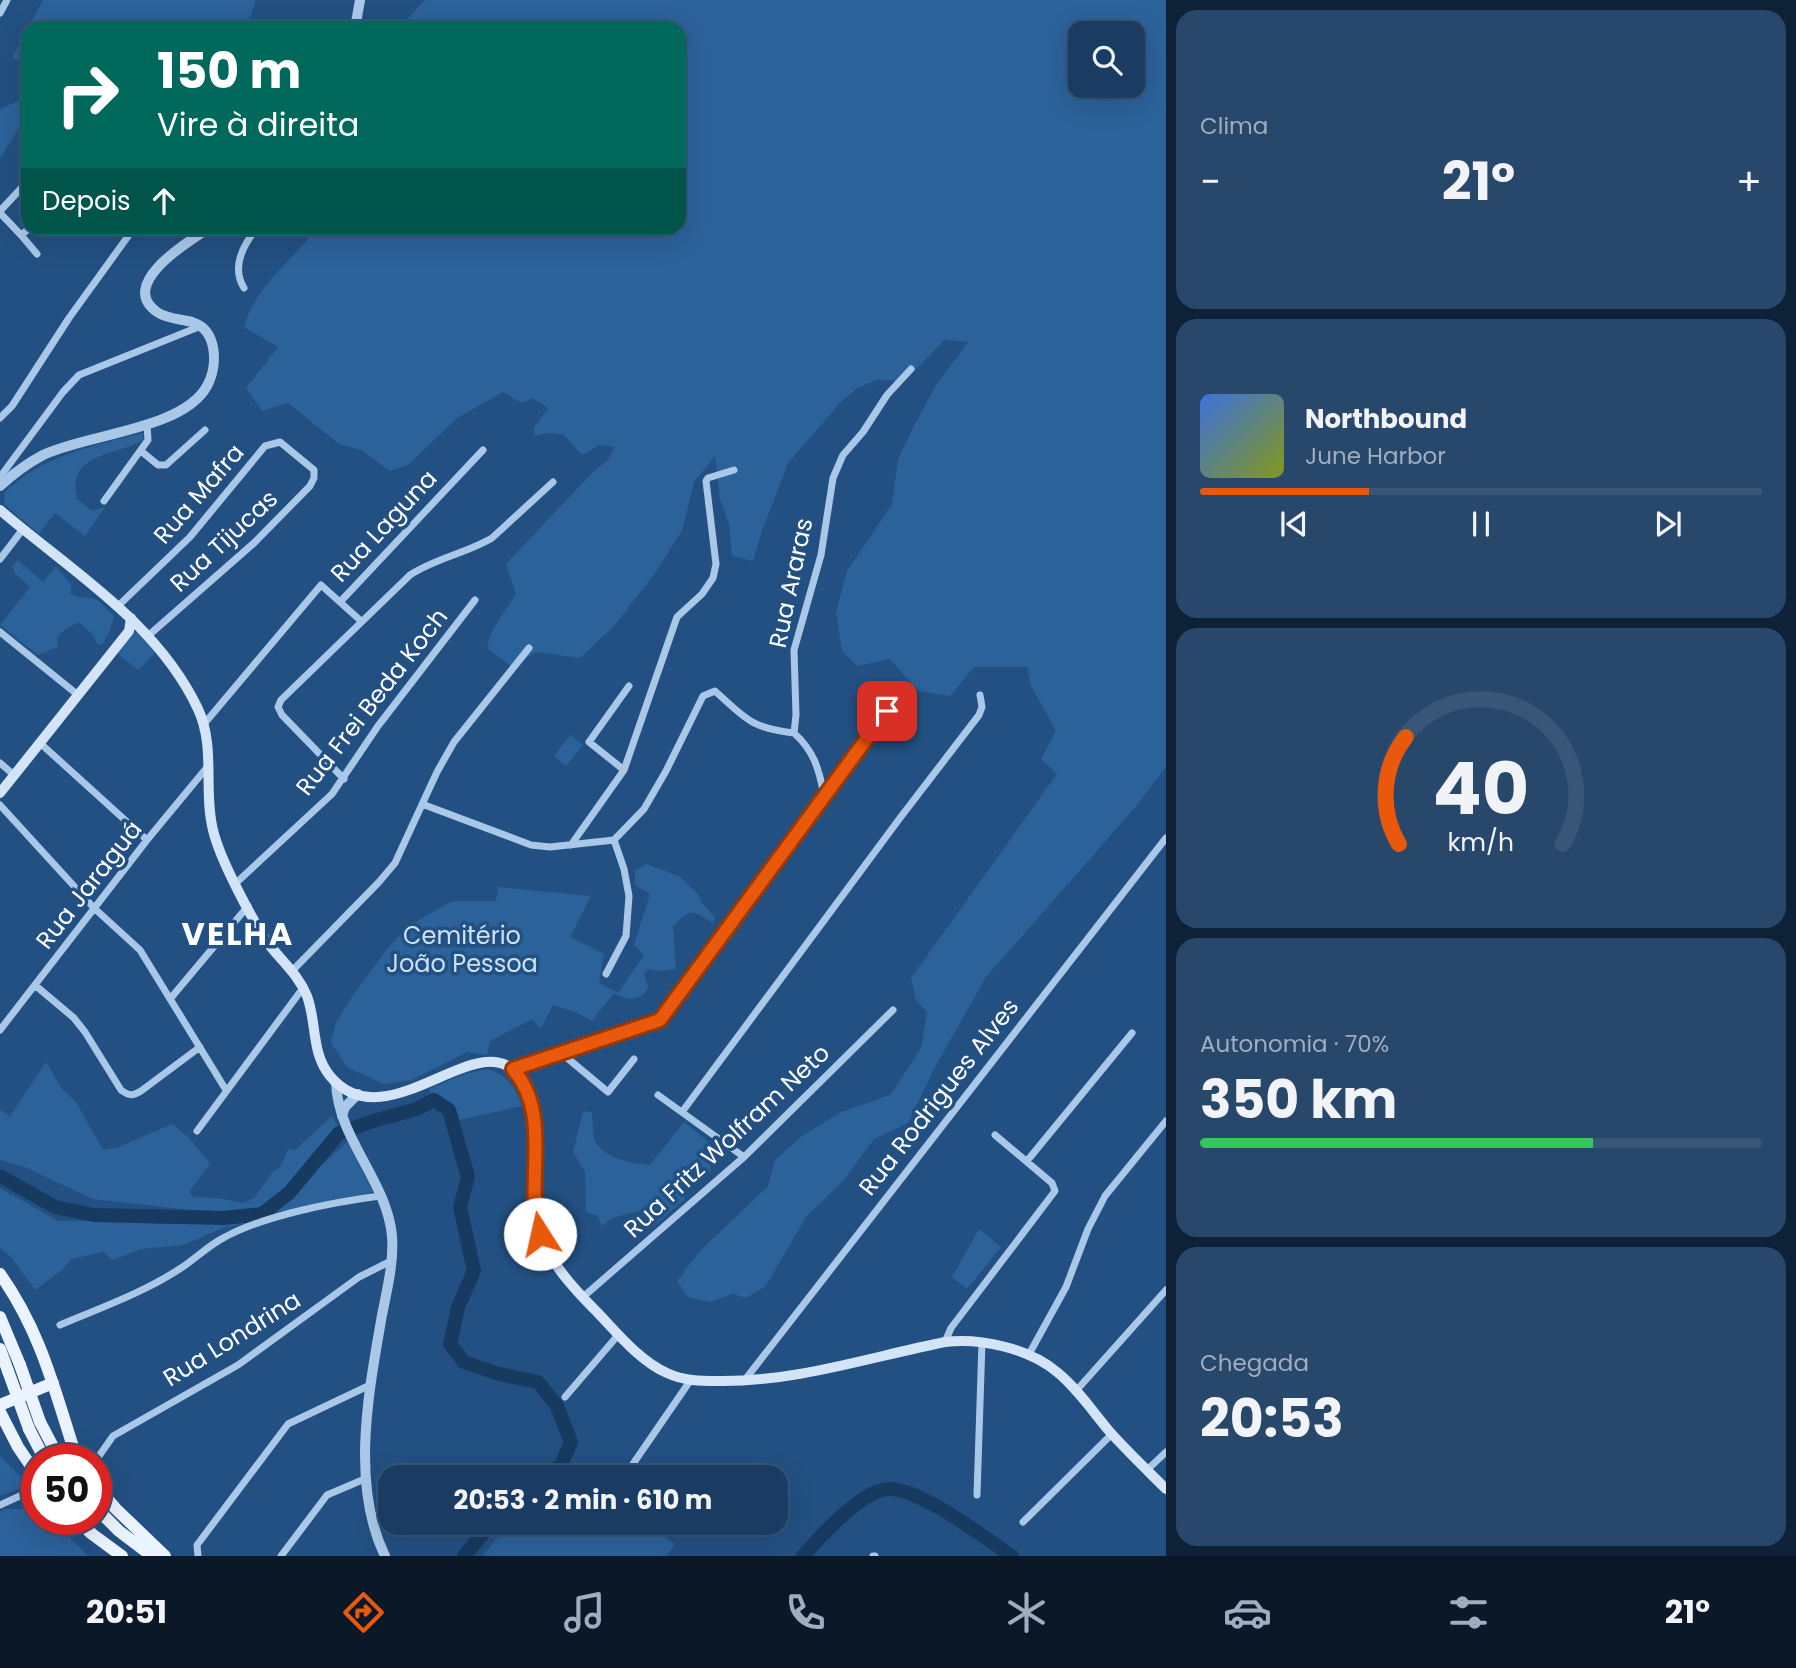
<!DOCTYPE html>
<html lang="pt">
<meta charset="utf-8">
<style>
:root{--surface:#1a3c62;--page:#27476b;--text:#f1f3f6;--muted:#9fadbe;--line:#385677;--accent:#ea580c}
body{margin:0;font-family:Poppins,sans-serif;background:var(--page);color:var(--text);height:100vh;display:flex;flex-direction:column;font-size:26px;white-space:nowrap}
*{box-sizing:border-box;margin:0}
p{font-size:23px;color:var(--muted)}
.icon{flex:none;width:38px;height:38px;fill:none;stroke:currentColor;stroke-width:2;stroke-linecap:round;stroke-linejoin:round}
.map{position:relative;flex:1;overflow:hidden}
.side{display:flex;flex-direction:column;gap:10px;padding:10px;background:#0e2136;width:630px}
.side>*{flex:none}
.banner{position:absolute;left:21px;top:21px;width:665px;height:214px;border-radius:21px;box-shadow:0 7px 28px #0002,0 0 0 2px var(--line);background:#00695c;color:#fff;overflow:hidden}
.fabs{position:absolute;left:1068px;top:21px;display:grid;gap:14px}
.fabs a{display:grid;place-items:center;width:77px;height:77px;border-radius:14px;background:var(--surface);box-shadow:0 7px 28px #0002,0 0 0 2px var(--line);font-size:35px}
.speed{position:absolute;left:21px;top:1444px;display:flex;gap:14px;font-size:35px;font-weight:700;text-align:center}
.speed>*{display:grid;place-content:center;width:91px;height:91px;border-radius:50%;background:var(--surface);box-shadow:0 7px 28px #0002,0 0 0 2px var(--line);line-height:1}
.speed .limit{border:10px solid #d22;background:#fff;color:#111}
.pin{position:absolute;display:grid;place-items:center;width:60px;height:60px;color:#fff;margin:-30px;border-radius:14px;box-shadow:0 4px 10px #0006}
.me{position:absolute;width:77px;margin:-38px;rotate:350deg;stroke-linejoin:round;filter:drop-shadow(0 0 5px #0008)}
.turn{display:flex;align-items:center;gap:24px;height:147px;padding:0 21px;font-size:32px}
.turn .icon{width:91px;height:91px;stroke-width:2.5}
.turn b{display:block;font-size:49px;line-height:60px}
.then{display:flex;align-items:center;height:66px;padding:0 21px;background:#0003;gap:14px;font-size:26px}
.big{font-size:52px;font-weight:700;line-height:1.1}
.side .card{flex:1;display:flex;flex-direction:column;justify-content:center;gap:10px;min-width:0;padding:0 24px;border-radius:21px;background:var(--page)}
.side .dial{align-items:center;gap:0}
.dial svg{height:182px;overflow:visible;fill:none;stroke:var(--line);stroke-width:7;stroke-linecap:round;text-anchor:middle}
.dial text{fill:var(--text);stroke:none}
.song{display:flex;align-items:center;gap:21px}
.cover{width:84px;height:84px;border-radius:10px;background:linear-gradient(135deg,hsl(220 70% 55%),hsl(70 70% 35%))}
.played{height:7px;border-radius:4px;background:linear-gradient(90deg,var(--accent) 30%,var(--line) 30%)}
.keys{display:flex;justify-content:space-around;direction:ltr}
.heat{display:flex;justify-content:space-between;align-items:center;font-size:38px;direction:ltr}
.charge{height:10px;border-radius:5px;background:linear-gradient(90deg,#34c759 70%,var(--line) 0)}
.trip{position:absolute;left:378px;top:1465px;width:410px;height:70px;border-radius:21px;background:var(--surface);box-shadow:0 7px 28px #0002,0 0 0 2px var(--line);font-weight:700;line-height:70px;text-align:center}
.tab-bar{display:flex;height:112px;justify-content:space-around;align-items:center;background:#0a1827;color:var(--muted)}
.tab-bar .icon{width:49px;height:49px}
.tab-bar .selected{color:var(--accent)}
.tab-bar b{font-size:32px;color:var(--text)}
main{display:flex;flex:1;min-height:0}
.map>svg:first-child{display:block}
.green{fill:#2c629a;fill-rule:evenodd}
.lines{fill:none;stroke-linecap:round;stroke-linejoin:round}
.river{stroke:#173a61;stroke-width:14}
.minor{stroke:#a9c8e8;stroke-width:7}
.tertiary{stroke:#a9c8e8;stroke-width:10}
.secondary{stroke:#d3e4f6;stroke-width:10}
.primary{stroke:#ebf3fe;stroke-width:12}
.primary-bridge{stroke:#ebf3fe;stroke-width:12}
.route-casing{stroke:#983908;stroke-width:18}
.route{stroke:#ea580c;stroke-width:12}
.labels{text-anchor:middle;stroke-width:7;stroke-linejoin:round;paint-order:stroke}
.street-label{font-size:24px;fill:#fff;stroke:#225082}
.park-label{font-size:24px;fill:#cce1f6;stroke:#225082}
.district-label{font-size:32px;font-weight:bold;letter-spacing:2px;fill:#fff;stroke:#225082}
</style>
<main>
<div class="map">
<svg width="1166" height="1556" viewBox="0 0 1166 1556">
<rect width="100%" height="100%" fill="#225082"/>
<path class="green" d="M43,0H256L251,15L241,28H114L104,20L93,28H28V64L12,58Z
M425,0H1166V767L1132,811L986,977L934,1069L908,1123L874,1139L842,1182L806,1217L766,1286L746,1298L733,1294L710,1302L688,1297L677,1281L699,1252L768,1186L775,1160L802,1136L841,1112L890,1095L921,1049L927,1012L916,1000L911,978L1057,774L1041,759L1056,731L1030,684L1028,667H974L950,696L918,691L890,659L857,666L842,651L836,612L847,571L892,504L898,459L916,422L936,385L968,342L944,340L905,381L876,380L856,389L841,402L788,463L762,531L753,561L732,556L729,524L720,499L715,456L694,482L682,531L653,576L614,626L580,658L536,652L512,667L487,648C490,628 505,612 516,594L506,564L594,471L607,461L615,447L599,445L582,455L563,434L547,433L535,436L533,429L548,408L533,398L522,403L503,392L457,418L408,465L390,471L361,450L339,444L288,403L262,411L246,388L278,347L244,327C254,290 285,266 309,238L300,228H679V28H399ZM1080,33H1132V86H1080Z
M28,95V114L0,158V109L25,98Z
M143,433V440C117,456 66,452 77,499L92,511L105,507L85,536L55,513L39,534L5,505L4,493C43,455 93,446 143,433Z
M18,560L43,582L56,566L72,586L70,593C78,599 82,597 91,598C100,599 108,610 114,617L109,632L102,645L97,644L92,634L79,622L65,629L57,638L58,647L38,655L0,625L30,587L16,574L12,566Z
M138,632L156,652L138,670L117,653L133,633Z
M570,735L583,745L566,766L554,756Z
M646,864L679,876L699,895L702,903L715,917L713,923C692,911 693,907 673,926L676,969L660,971L648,969L644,974L648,987C640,1003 627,1000 614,993L592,1021L575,1012L553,1005L541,1028L532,1019L490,1041L487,1055L467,1052L411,1080L384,1084L347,1067L331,1043L336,1022L352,997L387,949L407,927L448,903L456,901H496L498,887L591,896L570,937L604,954L599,983L618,993L644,955L634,945L650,894L635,885V871Z
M46,1062L61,1088L76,1102L103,1150L119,1147L172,1124L188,1137L210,1163L189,1192L194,1197L218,1198L243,1203L254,1198L272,1173L281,1166L288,1149L295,1150L332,1116L339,1129L290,1184L263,1210L242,1212L191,1210L93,1199L27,1168L0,1160V1110L10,1116Z
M487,1069C506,1074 516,1087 522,1106L459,1120L449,1104L434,1098L429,1089L465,1074Z
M583,1111L592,1113C593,1121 592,1134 595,1141C604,1159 632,1163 650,1165L684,1122L710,1143L711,1171L700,1179L685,1166L673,1178L682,1187L685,1199L654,1226L642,1210L612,1218L602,1226L597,1215L586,1212L585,1172L573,1152Z
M347,1142L373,1192C356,1197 339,1198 322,1202C305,1205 290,1213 272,1211L301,1189L313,1173Z
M0,1188L58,1221H126L161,1224L249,1223L225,1227L183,1245L141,1249L112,1260L104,1252L71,1259L62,1270L35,1290L11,1257L0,1248Z
M979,1229L1001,1247L967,1289L952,1277Z
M0,1456L29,1485L0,1496Z
M5,1509H37V1519H51L88,1556H0V1512Z
M508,1523H645L675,1544L666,1556H483Z"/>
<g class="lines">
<path class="river" d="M0,1176L55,1207L94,1215L224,1218L262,1214L289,1193L339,1133L373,1121L417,1109L434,1100L449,1110L468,1177L460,1207L474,1271L458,1307L450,1344L464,1362L499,1374L538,1382L557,1406L571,1442L561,1465L545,1477
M464,1556L493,1522
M803,1556C820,1537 864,1487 891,1489C924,1491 983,1537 1012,1556"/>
<path class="minor" d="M0,13L7,0
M0,211L28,181
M0,213L21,235L30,228
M21,235L37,254
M244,288C231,267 243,245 257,228
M0,418L12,406L69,318L134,228
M141,451L158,465H166L205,430
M1,485L3,473L63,392L79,375L201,326
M104,501L148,440L147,425
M0,559L23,529
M341,601L483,450
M118,606L190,537L265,446L280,442L314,470V478L310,486L254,543L149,635
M0,632L78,695
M204,724L321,585L361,621
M794,733L796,715L794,650L821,555L833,478L843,455L863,432L887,395L911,369
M794,733C814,751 819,769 824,795
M40,743L147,840
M0,763L14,775
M624,770L589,742L629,686
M344,779L282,715L278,707L281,700L410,575C436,558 467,553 492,538L553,482
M422,804L531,845L550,847L614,840L644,809L666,771L703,696L715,691C746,719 751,728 794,733
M0,805L94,908L140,950L226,1090
M571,845L624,770L677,617L702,594L713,578L716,564L706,481L708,478L734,470
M236,883L332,794L378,726L475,600
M292,971L379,882L395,863L437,772L454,742L529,648
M606,974L626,936L629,896L624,869L614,840
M36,986L74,1018L85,1032L121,1090C129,1096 133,1096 141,1091L200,1047
M170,999L248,906
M0,1030L147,840L209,765
M560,1052L608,1092L634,1059
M513,1069L660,1020L903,690
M658,1095L744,1157
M682,1112L900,818L979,715L982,707L980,695
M197,1131L303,988
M1027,1161L1132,1033
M583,1297L744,1157L893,1010
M60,1325C100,1308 145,1292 181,1268C196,1258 209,1245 225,1237C266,1215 334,1202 380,1196
M945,1342L951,1328L1055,1191L1052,1183L995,1135
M1028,1356L1066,1287L1088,1229L1105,1196L1166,1121
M744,1381L1166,838
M1075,1392L1166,1290
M565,1397L619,1334
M99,1456L113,1436L238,1365L359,1277L391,1261
M1147,1470L1166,1452
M624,1477L690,1381
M977,1495L982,1342
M0,1505L37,1488
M1023,1522L1112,1434
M198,1556L197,1545L288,1424L368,1386
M281,1556L327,1495L367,1478
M873,1556H875"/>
<path class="tertiary" d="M355,28L360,0
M0,486C13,474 28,463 43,455C86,434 183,430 207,386C218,366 218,330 192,322C181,319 167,319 157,312C117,284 189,241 209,228
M336,1083C338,1139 387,1181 392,1236C394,1262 387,1290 382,1315C369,1390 350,1484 385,1556
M342,1116L345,1107L358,1094"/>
<path class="secondary" d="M0,510C71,571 157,622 198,709C216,748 203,790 213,830C220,860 253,922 271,947C284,963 299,976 307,996C317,1023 311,1053 330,1076C386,1144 479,1022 519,1076C550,1117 525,1172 535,1218C543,1256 572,1287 598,1313C618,1334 640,1361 667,1373C684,1381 700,1381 719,1381C796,1382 870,1357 945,1342C981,1338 1028,1348 1057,1372C1077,1388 1093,1412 1110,1432C1128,1452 1147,1470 1166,1489
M0,793L129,631L131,618"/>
<path class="primary" d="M0,1274C39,1329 53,1384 73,1447L80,1460
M0,1317L20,1365
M0,1349L8,1371
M0,1405L53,1383
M0,1412L18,1447L37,1475
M40,1422L60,1460
M29,1429L45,1460
M96,1486L116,1509L165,1556
M96,1508L119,1531L152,1556
M76,1519L92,1534L122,1556"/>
<path class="primary-bridge" d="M20,1365L40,1422
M8,1371L29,1429"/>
</g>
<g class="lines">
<g class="route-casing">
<path id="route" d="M540,1234C524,1181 553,1115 513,1069L660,1020L887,711"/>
</g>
<use href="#route" class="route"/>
</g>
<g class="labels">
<g class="street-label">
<text transform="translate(199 494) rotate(-49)" y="8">Rua Mafra</text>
<text transform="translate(384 526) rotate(-47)" y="8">Rua Laguna</text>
<text transform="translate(224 541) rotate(-43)" y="8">Rua Tijucas</text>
<text transform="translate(791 583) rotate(-78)" y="8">Rua Araras</text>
<text transform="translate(372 702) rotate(-52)" y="8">Rua Frei Beda Koch</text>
<text transform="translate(89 885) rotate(-52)" y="8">Rua Jaraguá</text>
<text transform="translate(939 1097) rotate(-52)" y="8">Rua Rodrigues Alves</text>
<text transform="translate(727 1141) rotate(-43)" y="8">Rua Fritz Wolfram Neto</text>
<text transform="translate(232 1339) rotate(-32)" y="8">Rua Londrina</text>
</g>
<g class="park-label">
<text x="462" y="944">Cemitério<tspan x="462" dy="28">João Pessoa</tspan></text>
</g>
<g class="district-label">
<text x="238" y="945">VELHA</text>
</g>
</g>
</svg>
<div class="fabs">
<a><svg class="icon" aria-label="search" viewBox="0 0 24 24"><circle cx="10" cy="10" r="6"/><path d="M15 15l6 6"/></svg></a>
</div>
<div class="speed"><div class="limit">50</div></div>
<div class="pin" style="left:887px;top:711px;background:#d93025"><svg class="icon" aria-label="arrive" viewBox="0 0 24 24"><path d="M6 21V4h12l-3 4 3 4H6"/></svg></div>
<svg class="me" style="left:540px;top:1234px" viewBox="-20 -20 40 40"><circle r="19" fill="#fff"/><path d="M0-13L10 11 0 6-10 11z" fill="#ea580c"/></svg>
<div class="trip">20:53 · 2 min · 610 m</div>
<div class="banner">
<div class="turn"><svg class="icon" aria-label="right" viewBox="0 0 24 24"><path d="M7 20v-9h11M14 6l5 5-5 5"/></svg><div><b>150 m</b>Vire à direita</div></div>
<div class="then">Depois<svg class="icon" aria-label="ahead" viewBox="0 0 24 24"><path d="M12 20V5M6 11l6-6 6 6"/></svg></div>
</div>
</div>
<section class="side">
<div class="card"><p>Clima</p>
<div class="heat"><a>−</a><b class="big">21°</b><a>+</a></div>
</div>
<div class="card">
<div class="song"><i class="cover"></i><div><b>Northbound</b><p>June Harbor</p></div></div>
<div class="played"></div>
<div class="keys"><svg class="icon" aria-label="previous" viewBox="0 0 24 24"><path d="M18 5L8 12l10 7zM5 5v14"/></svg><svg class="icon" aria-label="pause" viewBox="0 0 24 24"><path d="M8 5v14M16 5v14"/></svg><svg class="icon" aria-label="next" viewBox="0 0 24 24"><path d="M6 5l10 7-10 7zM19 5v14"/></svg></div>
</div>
<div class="card dial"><svg viewBox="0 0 100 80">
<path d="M14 69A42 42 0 1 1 86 69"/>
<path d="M14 69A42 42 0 0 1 17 22" stroke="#ea580c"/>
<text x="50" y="56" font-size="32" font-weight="700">40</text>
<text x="50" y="72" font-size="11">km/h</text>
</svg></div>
<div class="card"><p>Autonomia · 70%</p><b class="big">350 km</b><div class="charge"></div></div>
<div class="card"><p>Chegada</p><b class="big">20:53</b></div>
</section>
</main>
<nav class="tab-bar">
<b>20:51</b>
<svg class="icon selected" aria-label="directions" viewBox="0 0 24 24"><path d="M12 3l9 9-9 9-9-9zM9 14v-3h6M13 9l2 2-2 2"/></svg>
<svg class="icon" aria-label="music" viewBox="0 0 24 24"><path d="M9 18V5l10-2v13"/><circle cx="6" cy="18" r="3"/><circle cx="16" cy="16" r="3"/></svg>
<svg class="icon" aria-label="phone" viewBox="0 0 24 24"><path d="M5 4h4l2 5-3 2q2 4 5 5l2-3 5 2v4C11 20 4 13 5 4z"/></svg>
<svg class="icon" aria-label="climate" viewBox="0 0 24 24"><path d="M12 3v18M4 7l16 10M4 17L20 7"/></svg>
<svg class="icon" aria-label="car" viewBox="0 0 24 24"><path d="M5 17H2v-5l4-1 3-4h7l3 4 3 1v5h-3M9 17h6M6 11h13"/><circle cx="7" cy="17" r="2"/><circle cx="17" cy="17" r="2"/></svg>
<svg class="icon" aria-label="filters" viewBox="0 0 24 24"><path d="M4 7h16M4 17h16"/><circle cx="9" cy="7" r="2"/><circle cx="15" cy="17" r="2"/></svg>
<b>21°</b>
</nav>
